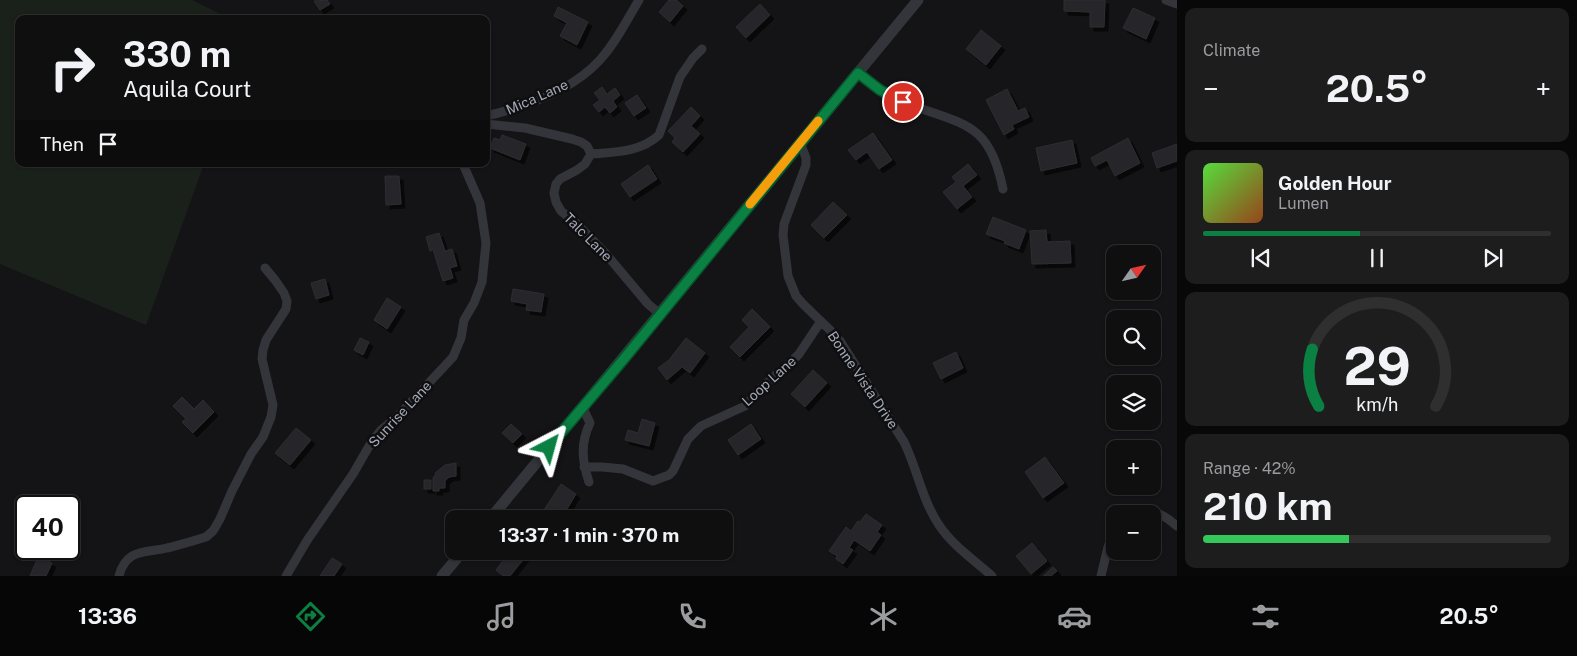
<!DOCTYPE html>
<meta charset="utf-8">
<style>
:root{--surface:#0f0f10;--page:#1d1d1e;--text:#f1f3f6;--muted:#9b9c9f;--line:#2f2f30;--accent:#0b8043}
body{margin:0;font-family:"Public Sans",sans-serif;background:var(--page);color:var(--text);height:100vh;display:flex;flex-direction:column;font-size:19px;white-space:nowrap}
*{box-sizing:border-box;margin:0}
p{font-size:16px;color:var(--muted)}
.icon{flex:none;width:28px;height:28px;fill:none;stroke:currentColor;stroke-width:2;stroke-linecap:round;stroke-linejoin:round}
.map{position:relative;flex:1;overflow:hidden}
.details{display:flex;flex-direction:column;gap:8px;padding:8px;background:#080809;width:400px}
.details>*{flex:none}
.guide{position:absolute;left:15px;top:15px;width:475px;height:152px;border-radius:10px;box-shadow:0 1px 4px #0004,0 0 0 1px var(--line);background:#0f0f10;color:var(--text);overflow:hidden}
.needle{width:32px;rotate:56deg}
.buttons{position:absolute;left:1106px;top:245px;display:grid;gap:10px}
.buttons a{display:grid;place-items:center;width:55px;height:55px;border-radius:10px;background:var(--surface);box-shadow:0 1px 4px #0004,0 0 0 1px var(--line);font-size:25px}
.speed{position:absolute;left:15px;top:495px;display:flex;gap:10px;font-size:25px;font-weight:700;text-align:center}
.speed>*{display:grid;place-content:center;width:65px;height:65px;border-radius:50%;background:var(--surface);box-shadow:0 1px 4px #0004,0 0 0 1px var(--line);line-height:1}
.speed .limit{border:2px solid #111;border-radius:8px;background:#fff;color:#111}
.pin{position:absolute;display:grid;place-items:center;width:42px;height:42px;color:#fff;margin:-21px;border:2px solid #fff;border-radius:50%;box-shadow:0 1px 5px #0007}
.me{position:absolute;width:55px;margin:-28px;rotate:39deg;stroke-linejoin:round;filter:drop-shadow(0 0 4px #0008)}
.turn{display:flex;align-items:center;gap:18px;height:105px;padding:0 25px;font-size:22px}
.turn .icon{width:65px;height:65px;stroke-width:2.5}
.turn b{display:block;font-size:35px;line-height:42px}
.then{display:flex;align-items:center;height:48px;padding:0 25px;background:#0003;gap:10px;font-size:19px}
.big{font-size:38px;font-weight:700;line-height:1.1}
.details .card{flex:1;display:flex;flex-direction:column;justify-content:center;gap:8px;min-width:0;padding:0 18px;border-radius:10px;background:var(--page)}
.details .dial{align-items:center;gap:0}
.dial svg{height:130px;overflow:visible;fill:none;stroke:var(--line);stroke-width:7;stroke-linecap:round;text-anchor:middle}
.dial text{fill:var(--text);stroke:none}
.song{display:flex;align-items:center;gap:15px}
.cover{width:60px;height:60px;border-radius:8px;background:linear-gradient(135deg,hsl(110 70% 55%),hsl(20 70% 35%))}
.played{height:5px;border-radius:2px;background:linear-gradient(90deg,var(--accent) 45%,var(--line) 45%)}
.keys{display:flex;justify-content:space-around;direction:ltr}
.heat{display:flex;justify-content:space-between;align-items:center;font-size:28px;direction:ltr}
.charge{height:8px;border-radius:4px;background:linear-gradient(90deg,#34c759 42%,var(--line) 0)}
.trip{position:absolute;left:445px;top:510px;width:288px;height:50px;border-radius:10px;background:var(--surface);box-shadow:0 1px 4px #0004,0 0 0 1px var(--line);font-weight:700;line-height:50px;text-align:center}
.dock{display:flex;height:80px;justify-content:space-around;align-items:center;background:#060606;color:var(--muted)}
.dock .icon{width:35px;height:35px}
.dock .active{color:var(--accent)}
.dock b{font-size:22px;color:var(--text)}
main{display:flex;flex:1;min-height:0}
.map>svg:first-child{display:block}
.green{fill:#1a211b}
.building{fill:#27272a;stroke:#2e2d32;filter:url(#shadow)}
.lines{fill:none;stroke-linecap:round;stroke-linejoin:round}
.minor{stroke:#34353b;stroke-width:9}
.tertiary{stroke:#34353b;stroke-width:11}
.route-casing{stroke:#07532c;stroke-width:12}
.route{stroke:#0b8043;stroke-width:9}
.slow{stroke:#f59e0b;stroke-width:9}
.labels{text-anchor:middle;stroke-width:5;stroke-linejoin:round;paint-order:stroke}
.street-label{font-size:14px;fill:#a4a9b7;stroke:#0f0f11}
</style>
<main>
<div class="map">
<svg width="1177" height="576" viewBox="0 0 1177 576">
<defs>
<filter id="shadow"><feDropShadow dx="4" dy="4" stdDeviation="0" flood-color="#0009"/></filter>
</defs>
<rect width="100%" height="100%" fill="#141416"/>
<path class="green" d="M0,0H192L230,19H19V164H204L146,325L0,264Z"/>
<path class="building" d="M327,0L330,4L320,10L314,1Z
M669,0H676L683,6L670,22L659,12Z
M1064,0H1105L1104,27H1090V12L1064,11Z
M760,4L770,15L746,38L736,27Z
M558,7L588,22L577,45L560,36L567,23L554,16Z
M1133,8L1155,18L1146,39L1123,28Z
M981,30L1001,46L986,65L966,49Z
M602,87L607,94L615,88L620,95L613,101L617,107L610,113L605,107L599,112L593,105L600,100L594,93Z
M1007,89L1018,111L1025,108L1029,117L1012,125L1014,129L1004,135L986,100Z
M637,95L646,108L634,116L625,103Z
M691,107L700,116L691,126L700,134L683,152L672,142L675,138L668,131Z
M873,133L892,160L879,169L867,152L856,160L848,150Z
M502,135L526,144L520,160L490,148L494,138L500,140Z
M1128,138L1140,163L1115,176L1107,160L1095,166L1091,158Z
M1072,140L1077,163L1041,171L1036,148Z
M1177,144V161L1157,168L1152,153Z
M968,164L977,175L963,186L972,197L957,209L943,192L956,182L952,177Z
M648,165L657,179L630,197L621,184Z
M385,176H399L401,204L386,205Z
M833,202L847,215L824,238L811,225Z
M993,217L1026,230L1019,249L1004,243L1005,241L986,234Z
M1046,230L1047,242L1070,241L1071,263L1032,264L1030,231Z
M439,233L445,251L452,249L457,266L450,268L453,278L443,281L433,250L430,251L426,237Z
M325,279L329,295L316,299L311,283Z
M513,289L544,294L541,312L526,310L527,304L511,301Z
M387,298L401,307L387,329L374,320Z
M752,309L770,327L740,357L730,347L749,327L742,320Z
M360,338L369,342L363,355L354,350Z
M686,338L705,353L690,373L682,367L667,380L658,368L669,360Z
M956,352L963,368L941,379L933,363Z
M813,370L827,383L805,407L791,394Z
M182,397L194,409L203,400L214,412L193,433L182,422L186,419L173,406Z
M642,419L655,423L649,446L625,440L628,430L638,433Z
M511,424L522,434L513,443L502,433Z
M751,424L761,439L738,455L728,440Z
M296,428L311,440L290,465L275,453Z
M1045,457L1064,483L1043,498L1025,472Z
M456,463V476L449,477L445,481V488H439V491H433V478L436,474L435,473L445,465Z
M424,480H431V489H424Z
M561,484L576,494L561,519H558L544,510Z
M694,509L702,519H682Z
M866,514L882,525L877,532L881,535L870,551L854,540L849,548L853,550L843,564L836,559L837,556L829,551L846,527L851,531L858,521L860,522Z
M1032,543L1047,561L1031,574L1016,556Z
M510,551H530L510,576H503L496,570Z
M38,557L52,563L46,576H30Z
M332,558L342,564L334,576H320Z
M1053,567L1057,571L1051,576H1043Z"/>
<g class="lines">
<path class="minor" d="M1166,0L1177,4
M858,73C875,86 891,97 911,105C966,125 990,124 1003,189
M486,116C525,107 571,91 599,61C615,44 627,20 639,0
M486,124L525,128L572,139L581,142L587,146L591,154
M800,142L806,158V165L784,224L783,235L788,276L796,296L803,304L831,331L840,341L904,442C917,468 922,500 939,525C952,545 974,560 992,576
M591,154L585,164L577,170L560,179L556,184L554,193L556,202L561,211L576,223L606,254L648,304L660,314
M591,154C615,152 641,152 659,135L680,77L693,58L702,49
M582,406L590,423C580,444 582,461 589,482
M584,467H602L623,469L653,481L669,475L673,471L688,439L701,426L745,406L761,388L792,361L799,354L821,321
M1127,514C1146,504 1163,514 1177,526
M119,576C121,568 124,561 132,556C142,550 156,551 167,548C180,545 193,541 206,537L213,531L220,519L232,491L251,454L263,437L271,417L273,405L262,359L263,350L266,340L286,309L287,301L284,293L275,280L265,268
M286,576L308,539L353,474L372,441L381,430L397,417L453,357L461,338L464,320L474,303L482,282L486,243L480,203L463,164
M1101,576L1108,547L1115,528"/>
<path class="tertiary" d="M490,519L918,0
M442,576L463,551"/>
</g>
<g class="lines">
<g class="route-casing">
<path id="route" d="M549,447L623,360L858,73L880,90L903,102"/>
</g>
<use href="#route" class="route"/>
<path class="slow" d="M750,204L818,121"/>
</g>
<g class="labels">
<g class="street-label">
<text transform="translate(537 97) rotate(-24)" y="5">Mica Lane</text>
<text transform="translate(588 237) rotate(45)" y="5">Talc Lane</text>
<text transform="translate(863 380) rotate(56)" y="5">Bonne Vista Drive</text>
<text transform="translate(769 381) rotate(-42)" y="5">Loop Lane</text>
<text transform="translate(400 414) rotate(-47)" y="5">Sunrise Lane</text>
</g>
</g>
</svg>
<div class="buttons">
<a><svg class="needle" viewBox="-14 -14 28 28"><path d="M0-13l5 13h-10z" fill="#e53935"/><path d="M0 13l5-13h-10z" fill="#9b9c9f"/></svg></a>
<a><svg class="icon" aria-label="search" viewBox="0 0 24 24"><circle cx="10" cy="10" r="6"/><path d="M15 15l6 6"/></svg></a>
<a><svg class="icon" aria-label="layers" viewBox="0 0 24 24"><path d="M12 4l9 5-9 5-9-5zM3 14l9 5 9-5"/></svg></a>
<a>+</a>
<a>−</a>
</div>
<div class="speed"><div class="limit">40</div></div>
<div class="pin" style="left:903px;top:102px;background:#d93025"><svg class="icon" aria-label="arrive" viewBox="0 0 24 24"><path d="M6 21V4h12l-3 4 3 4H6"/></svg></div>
<svg class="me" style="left:549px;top:447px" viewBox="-20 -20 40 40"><path d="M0-17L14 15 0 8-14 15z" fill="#0b8043" stroke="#fff" stroke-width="4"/></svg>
<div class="trip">13:37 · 1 min · 370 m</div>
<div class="guide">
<div class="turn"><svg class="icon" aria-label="right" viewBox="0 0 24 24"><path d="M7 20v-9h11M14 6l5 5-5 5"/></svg><div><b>330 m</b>Aquila Court</div></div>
<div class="then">Then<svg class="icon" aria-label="arrive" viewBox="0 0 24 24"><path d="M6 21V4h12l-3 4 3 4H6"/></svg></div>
</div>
</div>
<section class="details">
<div class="card"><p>Climate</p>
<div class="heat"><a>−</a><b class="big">20.5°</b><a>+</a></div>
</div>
<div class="card">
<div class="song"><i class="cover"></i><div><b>Golden Hour</b><p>Lumen</p></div></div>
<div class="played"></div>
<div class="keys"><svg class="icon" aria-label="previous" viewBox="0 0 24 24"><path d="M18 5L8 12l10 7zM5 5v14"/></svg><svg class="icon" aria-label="pause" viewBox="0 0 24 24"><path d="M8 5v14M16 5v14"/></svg><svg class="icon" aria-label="next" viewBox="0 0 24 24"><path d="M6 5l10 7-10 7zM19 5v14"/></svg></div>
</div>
<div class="card dial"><svg viewBox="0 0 100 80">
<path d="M14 69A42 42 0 1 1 86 69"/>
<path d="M14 69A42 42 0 0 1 10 34" stroke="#0b8043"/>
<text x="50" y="56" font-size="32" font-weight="700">29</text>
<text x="50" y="72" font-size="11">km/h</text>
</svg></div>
<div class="card"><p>Range · 42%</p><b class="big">210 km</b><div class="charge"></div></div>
</section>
</main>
<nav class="dock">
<b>13:36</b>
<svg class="icon active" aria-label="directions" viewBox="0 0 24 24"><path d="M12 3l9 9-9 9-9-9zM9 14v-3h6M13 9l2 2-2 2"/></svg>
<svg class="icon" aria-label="music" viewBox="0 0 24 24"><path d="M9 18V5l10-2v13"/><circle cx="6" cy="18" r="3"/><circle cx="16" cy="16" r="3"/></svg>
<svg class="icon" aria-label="phone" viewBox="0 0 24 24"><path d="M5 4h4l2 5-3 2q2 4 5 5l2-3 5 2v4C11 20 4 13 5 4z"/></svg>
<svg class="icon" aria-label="climate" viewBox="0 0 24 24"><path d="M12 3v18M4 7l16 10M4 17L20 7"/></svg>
<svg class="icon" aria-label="car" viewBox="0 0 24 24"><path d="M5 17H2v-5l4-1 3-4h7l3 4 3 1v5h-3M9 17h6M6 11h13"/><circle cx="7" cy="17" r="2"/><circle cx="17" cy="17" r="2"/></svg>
<svg class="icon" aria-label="filters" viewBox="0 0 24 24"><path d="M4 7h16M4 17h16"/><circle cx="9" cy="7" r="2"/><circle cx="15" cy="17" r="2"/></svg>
<b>20.5°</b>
</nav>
